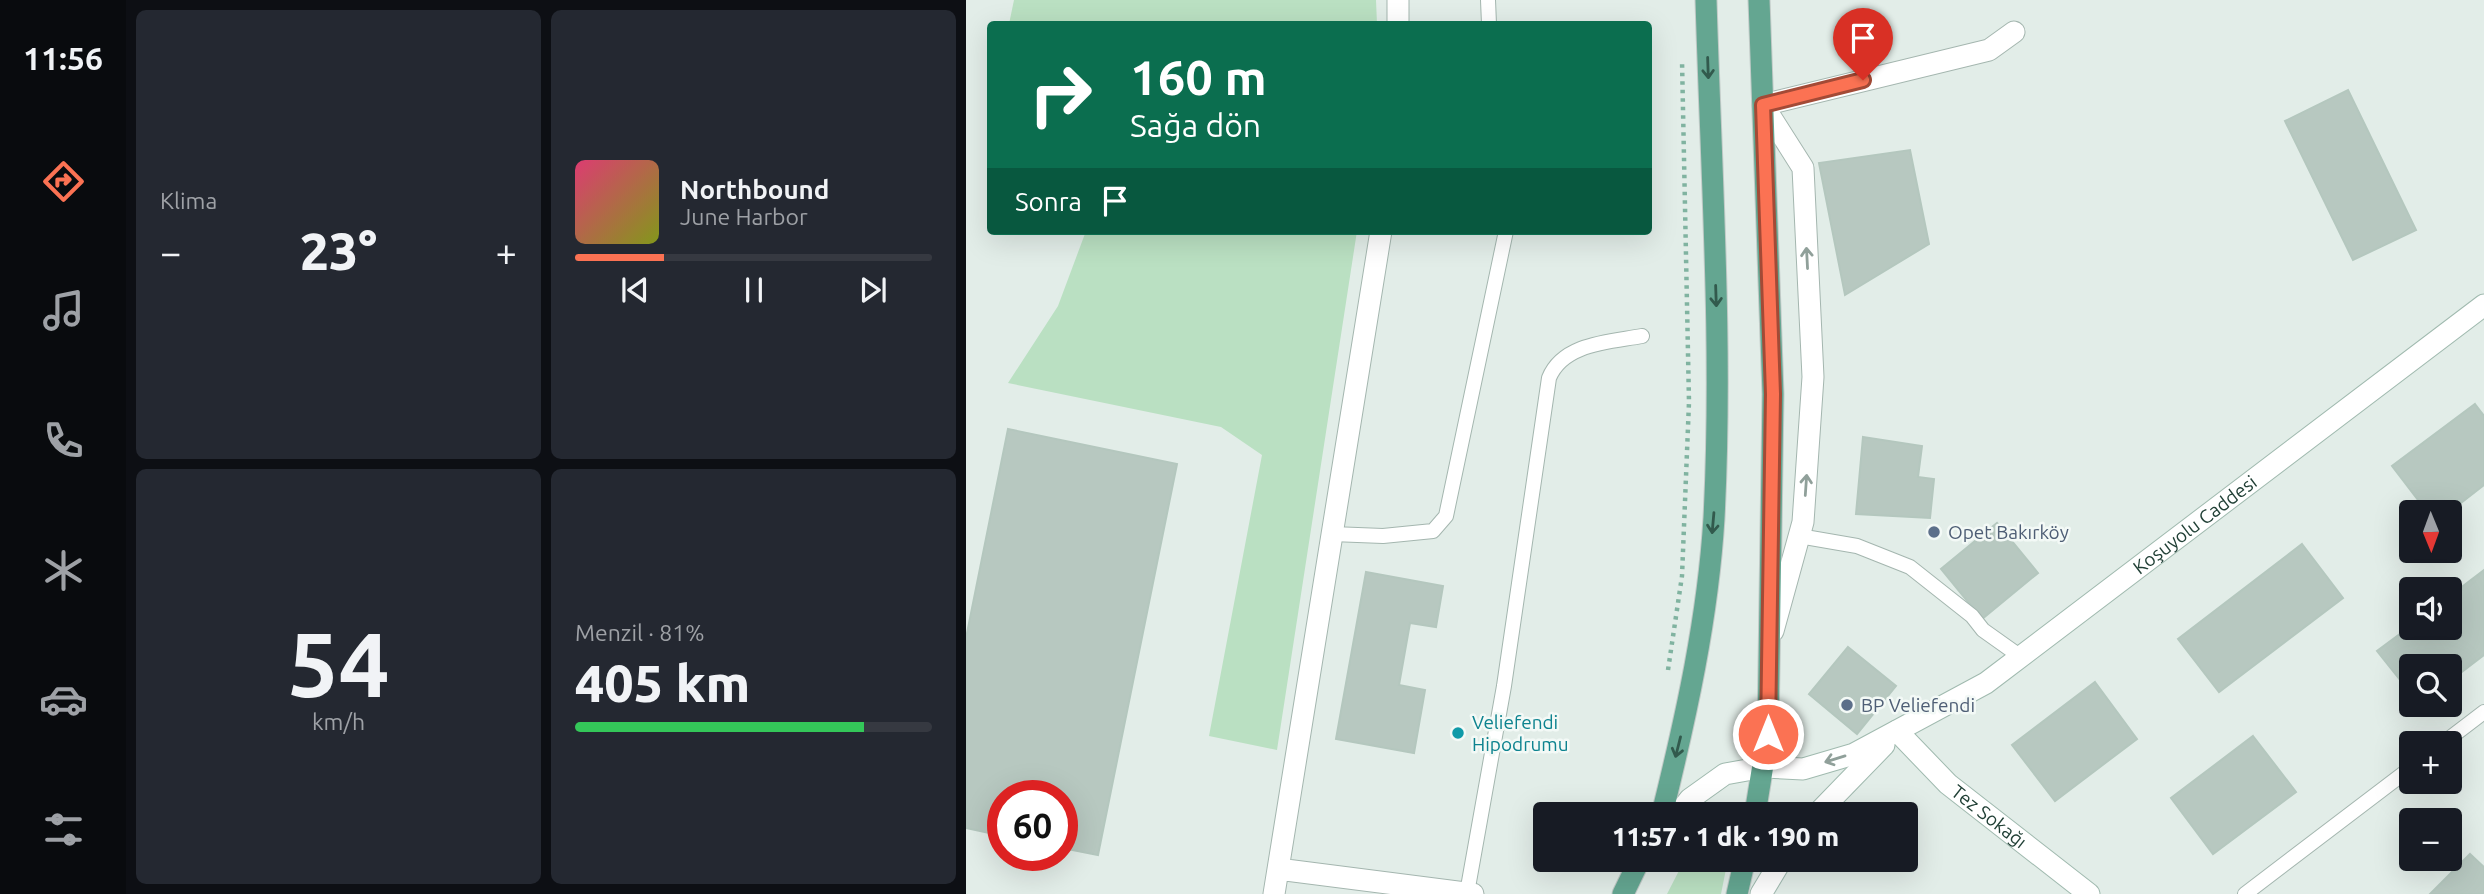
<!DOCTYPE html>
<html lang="tr">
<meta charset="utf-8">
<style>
:root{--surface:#171b24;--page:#242831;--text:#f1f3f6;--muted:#9ea1a6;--line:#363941;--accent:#fb7253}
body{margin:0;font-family:Ubuntu,sans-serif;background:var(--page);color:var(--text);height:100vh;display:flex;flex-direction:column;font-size:26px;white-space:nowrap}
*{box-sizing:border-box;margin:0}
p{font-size:23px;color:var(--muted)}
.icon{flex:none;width:38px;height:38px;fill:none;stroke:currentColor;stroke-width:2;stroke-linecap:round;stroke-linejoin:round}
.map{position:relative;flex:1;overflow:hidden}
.side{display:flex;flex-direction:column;gap:10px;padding:10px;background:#0d0f14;width:840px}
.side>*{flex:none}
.banner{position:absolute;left:21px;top:21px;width:665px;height:214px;border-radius:7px;box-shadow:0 7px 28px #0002;background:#0b6e4f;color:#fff;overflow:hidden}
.needle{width:46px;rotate:179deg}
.controls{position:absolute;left:1433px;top:500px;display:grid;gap:14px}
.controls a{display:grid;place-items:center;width:63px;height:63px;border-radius:7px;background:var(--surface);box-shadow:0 7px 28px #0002;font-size:35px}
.speed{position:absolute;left:21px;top:780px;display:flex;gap:14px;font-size:35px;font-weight:700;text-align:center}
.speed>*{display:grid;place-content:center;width:91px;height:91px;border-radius:50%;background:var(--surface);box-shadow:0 7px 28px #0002;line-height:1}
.speed .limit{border:10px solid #d22;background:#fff;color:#111}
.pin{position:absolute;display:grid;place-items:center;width:60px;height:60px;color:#fff;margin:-72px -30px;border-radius:50% 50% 50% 0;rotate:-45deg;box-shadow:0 0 7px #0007}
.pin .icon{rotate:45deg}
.me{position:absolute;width:77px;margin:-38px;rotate:0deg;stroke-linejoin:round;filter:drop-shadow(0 0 5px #0008)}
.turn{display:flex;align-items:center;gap:24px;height:147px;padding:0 28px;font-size:32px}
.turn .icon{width:91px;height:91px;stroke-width:2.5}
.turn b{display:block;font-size:49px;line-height:60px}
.then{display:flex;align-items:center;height:66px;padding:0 28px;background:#0003;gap:14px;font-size:26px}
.big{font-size:52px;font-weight:800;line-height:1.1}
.side .widget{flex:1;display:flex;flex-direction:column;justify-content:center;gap:10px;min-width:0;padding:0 24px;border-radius:10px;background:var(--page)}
.side .dial{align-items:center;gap:0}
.dial b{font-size:91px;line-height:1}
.song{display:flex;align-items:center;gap:21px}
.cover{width:84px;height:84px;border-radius:10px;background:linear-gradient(135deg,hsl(340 70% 55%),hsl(70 70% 35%))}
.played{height:7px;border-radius:4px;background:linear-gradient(90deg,var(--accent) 25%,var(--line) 25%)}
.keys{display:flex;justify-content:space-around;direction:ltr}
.heat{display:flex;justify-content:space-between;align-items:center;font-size:38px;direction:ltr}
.charge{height:10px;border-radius:5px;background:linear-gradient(90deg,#34c759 81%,var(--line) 0)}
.side .tiles{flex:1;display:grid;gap:10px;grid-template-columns:repeat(2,1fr)}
.trip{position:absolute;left:567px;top:802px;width:385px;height:70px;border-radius:7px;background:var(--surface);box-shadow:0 7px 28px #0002;font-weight:800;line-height:70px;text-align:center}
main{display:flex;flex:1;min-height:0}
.menu{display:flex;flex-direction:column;width:126px;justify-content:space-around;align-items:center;background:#090b0e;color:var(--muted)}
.menu .icon{width:49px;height:49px}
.menu .current{color:var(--accent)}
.menu b{font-size:32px;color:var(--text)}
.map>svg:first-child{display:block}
.green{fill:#bae0c2}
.building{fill:#b7c8c0;stroke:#b4c7be;stroke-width:2}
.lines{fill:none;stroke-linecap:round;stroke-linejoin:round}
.lane-casing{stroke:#a4b6af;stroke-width:16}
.street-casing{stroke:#a4b6af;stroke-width:23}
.secondary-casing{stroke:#a0baaf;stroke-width:23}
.primary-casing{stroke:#c1cac7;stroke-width:23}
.path{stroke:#80b3a0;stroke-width:4.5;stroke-dasharray:3.5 5;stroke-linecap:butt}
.lane{stroke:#fff;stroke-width:14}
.street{stroke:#fff;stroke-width:21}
.secondary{stroke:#fff;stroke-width:21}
.primary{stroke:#64a691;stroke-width:21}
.oneway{stroke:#325a4d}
.oneway2{stroke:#90a09a}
.route-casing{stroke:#a34a36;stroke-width:18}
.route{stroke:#fb7253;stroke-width:12}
.service-dot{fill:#5c6f8a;stroke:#f3f9f6;stroke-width:2.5}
.culture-dot{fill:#0f9aa8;stroke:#f3f9f6;stroke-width:2.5}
.labels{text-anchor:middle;stroke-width:5;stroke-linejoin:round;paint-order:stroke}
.street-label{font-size:19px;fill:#214036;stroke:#f3f9f6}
.service-label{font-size:19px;fill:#4e5e75;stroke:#f3f9f6;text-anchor:start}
.culture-label{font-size:19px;fill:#0d838f;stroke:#f3f9f6;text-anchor:start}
</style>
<main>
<nav class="menu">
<b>11:56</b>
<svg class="icon current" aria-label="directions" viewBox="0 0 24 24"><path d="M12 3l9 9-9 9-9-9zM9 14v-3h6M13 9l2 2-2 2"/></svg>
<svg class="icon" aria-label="music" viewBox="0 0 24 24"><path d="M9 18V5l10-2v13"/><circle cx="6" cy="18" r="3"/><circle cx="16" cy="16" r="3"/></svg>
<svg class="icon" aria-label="phone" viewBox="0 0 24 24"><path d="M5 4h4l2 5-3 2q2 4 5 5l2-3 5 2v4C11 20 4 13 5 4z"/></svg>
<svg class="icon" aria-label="climate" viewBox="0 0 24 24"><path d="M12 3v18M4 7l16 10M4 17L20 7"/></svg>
<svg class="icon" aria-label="car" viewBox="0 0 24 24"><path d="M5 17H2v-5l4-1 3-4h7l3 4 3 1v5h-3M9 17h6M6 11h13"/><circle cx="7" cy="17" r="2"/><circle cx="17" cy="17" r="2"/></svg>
<svg class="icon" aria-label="filters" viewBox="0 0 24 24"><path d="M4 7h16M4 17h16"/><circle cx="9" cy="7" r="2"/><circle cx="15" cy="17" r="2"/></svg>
</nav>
<section class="side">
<div class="tiles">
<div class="widget"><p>Klima</p>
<div class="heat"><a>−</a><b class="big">23°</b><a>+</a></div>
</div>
<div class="widget">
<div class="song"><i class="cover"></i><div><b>Northbound</b><p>June Harbor</p></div></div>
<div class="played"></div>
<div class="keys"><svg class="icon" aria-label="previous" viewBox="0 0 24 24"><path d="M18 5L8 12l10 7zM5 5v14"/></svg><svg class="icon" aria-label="pause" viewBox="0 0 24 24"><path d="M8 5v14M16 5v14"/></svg><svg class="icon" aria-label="next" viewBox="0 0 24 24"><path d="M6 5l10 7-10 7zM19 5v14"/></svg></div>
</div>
<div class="widget dial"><b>54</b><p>km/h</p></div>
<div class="widget"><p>Menzil · 81%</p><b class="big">405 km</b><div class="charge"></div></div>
</div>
</section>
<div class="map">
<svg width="1518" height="894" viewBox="0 0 1518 894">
<rect width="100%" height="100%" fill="#e2ede8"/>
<path class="green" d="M48,0H410L411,24H43Z
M120,231H391L311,750L243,736L296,455L255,427L42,383L92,306Z
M719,859H762L755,894H701Z"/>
<path class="building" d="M1382,90L1450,230L1387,260L1319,121Z
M944,150L963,244L879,295L853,163Z
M1509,404L1518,416V485L1482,513H1462L1426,466Z
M42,429L211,464L132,855L96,848V796H37V836L0,828V638Z
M897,437L956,446L952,477L968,479L964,518L890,514Z
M1031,523L1072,573L1016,619L975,569Z
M1336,544L1377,598L1253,692L1212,639Z
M1518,570V655L1484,681V667H1446V695L1411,651L1446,625V628H1484V596Z
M400,572L477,586L470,627L444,623L433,685L459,690L448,753L370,739Z
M882,647L930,686L891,734L843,694Z
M1129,682L1171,739L1089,801L1046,745Z
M1287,736L1330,792L1247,854L1205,798Z
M1504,854L1518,867V894H1464Z"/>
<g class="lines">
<g class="lane-casing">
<path id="lane" d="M522,0L523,24
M366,534L417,536L467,531L480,516L540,231
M833,536L891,546L944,567L1006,616L1017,630L1055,657
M1476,744L1518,712
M501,893L538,686L583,378C597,343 644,342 676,336
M1279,894L1446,767"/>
</g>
<g class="street-casing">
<path id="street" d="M432,0V24
M807,631L837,522L847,377L837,168L797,105L1023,50L1048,32
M312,869L507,894
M308,894L415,231"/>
</g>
<g class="secondary-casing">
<g id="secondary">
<path id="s1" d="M931,731L982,784L1123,894"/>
<path id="s2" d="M712,814L724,799L759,774L798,767L837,769L888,754L1020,683L1518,305"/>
<path d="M851,814L918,745"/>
<path d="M795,894L816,859"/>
</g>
</g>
<g class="primary-casing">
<path id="primary" d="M696,814C720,717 742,618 748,518C757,345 745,172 740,0
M789,814L802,734L807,394L793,0
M657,894L674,859
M771,894L779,859"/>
</g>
<path class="path" d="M702,670L716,576L723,402L716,60"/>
<use href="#lane" class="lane"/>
<use href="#street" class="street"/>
<use href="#secondary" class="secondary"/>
<use href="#primary" class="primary"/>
</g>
<defs><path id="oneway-shaft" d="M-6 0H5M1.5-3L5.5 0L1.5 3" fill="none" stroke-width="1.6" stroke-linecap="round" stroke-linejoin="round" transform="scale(1.75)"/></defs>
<g class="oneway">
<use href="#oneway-shaft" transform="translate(742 68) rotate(88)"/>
<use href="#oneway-shaft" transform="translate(750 296) rotate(88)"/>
<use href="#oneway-shaft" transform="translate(747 523) rotate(95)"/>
<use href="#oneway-shaft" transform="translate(712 747) rotate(104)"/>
</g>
<g class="oneway2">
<use href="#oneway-shaft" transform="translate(841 258) rotate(-93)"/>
<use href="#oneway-shaft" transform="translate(840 485) rotate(-86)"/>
<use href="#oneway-shaft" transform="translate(869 759) rotate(163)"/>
</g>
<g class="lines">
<g class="route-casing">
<path id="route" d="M802,734L807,394L797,105L897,80"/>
</g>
<use href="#route" class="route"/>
</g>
<g class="service-dot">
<circle cx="968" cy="532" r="7"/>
<circle cx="881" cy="705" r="7"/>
</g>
<circle class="culture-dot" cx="492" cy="733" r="7"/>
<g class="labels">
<g class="street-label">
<text dy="7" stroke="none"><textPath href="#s2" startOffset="606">Koşuyolu Caddesi</textPath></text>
<text dy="7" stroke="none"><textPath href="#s1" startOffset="126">Tez Sokağı</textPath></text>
</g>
<g class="service-label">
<text x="982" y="539">Opet Bakırköy</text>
<text x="895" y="712">BP Veliefendi</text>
</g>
<g class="culture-label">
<text x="506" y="729">Veliefendi<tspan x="506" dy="22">Hipodrumu</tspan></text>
</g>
</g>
</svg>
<div class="controls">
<a><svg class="needle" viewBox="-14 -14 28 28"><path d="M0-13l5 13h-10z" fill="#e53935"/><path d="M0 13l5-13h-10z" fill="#9ea1a6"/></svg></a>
<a><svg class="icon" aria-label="sound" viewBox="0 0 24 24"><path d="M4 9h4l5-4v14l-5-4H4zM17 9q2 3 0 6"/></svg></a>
<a><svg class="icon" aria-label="search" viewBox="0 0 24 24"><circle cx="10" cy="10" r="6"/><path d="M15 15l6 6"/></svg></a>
<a>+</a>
<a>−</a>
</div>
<div class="speed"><div class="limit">60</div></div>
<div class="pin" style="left:897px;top:80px;background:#d93025"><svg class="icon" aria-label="arrive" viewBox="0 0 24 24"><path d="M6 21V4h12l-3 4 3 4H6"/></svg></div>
<svg class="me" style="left:802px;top:734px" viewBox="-20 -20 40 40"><circle r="17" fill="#fb7253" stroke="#fff" stroke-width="3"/><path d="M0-11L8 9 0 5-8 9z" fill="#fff"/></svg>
<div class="trip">11:57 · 1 dk · 190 m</div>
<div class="banner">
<div class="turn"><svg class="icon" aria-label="right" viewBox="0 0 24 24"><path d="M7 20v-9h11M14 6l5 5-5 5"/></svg><div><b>160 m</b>Sağa dön</div></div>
<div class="then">Sonra<svg class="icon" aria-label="arrive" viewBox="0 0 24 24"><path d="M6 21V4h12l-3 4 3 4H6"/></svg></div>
</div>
</div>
</main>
